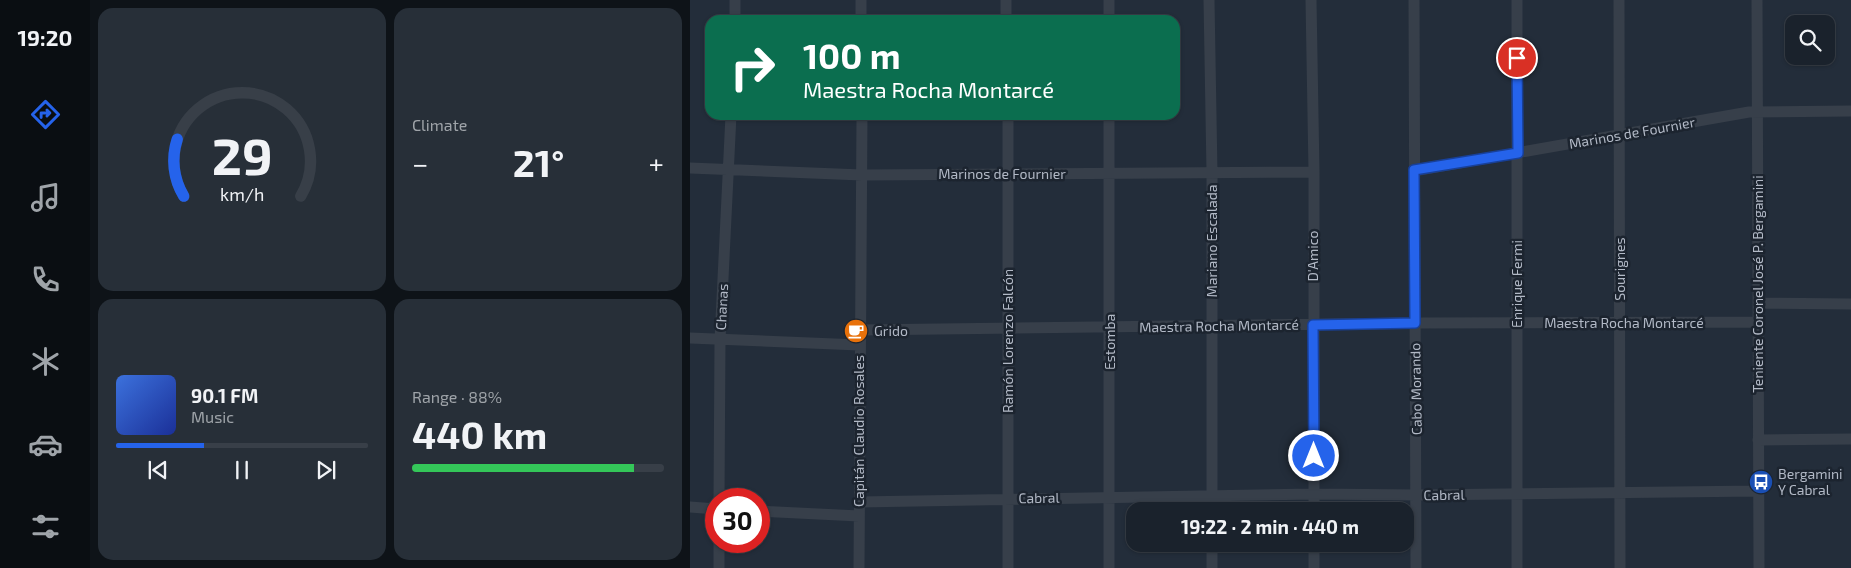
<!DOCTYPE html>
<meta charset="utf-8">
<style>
:root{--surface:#1a222c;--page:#272f38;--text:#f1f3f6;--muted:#9fa4a9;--line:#383f48;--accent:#2563eb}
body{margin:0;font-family:"Exo 2",sans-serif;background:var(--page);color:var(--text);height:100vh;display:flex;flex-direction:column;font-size:19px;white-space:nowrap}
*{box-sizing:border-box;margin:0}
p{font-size:16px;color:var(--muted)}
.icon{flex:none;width:28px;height:28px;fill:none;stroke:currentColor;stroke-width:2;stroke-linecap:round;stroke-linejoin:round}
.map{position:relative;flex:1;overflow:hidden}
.side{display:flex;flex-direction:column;gap:8px;padding:8px;background:#0e1318;width:600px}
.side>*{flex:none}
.guide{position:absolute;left:15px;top:15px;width:475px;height:105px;border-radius:15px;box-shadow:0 1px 4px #0004,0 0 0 1px var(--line);background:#0b6e4f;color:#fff;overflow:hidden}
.controls{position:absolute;left:1095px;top:15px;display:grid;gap:10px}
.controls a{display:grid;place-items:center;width:50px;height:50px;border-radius:10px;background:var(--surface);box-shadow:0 1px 4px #0004,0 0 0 1px var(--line);font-size:25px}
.speed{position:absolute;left:15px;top:488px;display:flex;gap:10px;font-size:25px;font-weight:700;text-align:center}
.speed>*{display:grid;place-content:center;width:65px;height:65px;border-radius:50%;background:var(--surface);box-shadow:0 1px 4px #0004,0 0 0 1px var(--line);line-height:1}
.speed .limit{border:8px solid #d22;background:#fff;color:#111}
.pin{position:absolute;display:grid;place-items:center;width:42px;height:42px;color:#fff;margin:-21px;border:2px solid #fff;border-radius:50%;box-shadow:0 1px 5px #0007}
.me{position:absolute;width:55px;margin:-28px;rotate:0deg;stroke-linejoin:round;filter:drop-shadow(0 0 4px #0008)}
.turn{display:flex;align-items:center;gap:18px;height:105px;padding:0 15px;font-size:22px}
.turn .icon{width:65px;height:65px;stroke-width:2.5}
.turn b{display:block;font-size:35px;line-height:42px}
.big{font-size:38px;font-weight:700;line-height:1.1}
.side .card{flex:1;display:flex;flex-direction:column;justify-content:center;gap:8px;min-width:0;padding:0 18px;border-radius:15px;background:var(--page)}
.side .dial{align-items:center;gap:0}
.dial svg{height:130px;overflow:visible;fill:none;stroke:var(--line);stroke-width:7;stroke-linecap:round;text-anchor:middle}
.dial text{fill:var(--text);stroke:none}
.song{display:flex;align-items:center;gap:15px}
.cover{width:60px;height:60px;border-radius:8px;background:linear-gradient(135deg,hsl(220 70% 55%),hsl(230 70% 35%))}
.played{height:5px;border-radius:2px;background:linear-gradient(90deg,var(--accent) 35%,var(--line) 35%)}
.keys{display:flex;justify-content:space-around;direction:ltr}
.heat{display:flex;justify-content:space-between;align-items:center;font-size:28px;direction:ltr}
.charge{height:8px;border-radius:4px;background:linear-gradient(90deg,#34c759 88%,var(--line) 0)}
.side .tiles{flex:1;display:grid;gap:8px;grid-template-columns:repeat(2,1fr)}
.trip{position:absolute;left:436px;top:502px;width:288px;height:50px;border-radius:15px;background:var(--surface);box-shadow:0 1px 4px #0004,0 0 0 1px var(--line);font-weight:700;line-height:50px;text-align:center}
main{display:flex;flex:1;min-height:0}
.menu{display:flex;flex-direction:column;width:90px;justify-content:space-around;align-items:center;background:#0a0e12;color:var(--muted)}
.menu .icon{width:35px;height:35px}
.menu .on{color:var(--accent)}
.menu b{font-size:22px;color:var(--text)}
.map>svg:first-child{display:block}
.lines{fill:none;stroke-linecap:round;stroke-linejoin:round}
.minor{stroke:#373f4a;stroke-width:11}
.route-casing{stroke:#184099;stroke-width:12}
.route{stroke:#2563eb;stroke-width:9}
.labels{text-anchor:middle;stroke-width:5;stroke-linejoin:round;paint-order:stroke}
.street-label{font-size:14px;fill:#b2b9c6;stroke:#1c242f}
.poi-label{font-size:14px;fill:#b2b9c6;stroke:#1c242f;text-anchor:start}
</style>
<main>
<nav class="menu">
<b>19:20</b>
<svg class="icon on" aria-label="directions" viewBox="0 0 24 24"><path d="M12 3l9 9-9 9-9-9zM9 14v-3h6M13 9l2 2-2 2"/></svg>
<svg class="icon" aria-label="music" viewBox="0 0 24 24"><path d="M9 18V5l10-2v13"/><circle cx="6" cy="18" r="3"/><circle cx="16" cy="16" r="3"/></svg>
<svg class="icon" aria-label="phone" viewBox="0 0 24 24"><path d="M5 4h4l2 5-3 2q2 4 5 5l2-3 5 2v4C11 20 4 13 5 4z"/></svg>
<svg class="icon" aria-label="climate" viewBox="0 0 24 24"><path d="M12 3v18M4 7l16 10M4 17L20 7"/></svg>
<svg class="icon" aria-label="car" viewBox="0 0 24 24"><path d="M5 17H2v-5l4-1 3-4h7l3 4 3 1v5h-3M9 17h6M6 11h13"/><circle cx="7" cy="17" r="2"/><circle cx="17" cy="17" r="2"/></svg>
<svg class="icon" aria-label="filters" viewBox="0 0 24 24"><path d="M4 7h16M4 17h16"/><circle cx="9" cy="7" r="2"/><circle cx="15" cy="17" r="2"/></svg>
</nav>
<section class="side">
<div class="tiles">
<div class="card dial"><svg viewBox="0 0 100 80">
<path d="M14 69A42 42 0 1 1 86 69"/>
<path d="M14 69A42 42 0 0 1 10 34" stroke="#2563eb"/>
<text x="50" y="56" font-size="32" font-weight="700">29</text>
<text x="50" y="72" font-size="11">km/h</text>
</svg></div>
<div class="card"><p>Climate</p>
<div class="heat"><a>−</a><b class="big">21°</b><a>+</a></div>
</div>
<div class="card">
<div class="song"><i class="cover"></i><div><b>90.1 FM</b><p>Music</p></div></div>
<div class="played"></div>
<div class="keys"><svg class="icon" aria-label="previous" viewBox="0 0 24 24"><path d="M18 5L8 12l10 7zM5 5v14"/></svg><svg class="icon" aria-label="pause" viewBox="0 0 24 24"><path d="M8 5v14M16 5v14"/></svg><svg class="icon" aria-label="next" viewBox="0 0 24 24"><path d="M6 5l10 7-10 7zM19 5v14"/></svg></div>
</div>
<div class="card"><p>Range · 88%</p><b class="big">440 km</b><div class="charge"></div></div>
</div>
</section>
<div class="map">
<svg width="1161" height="568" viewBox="0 0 1161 568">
<rect width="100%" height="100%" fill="#232d3a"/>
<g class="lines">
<path class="minor" d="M171,0V20
M316,0V20
M419,0V20
M519,0L522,173V511
M621,0L624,172V511
M724,0L726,568
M827,0V568
M929,0L930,568
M1067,0L1069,568
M45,20V0
M318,115V568
M0,168L172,175L624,172
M724,171L1059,112L1161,111
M1068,303L1161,304
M170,330L725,323L1068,322
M0,338L169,345
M1068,440L1161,439
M29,499L30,340L41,115
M169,502L624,494L727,495L1068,491
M0,507L26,509
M69,511L169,516
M29,568V541
M169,568L172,115
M419,568V115
M522,568V544
M624,568V544"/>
</g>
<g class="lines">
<g class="route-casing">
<path id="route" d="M624,456L623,325L725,323L724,170L828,153L827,58"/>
</g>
<use href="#route" class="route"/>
</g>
<defs>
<g id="cafe-disc" transform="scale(1.25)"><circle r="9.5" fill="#e8710a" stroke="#1c242f"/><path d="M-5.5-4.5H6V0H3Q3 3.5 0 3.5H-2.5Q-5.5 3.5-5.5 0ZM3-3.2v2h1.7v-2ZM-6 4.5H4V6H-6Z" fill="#fff"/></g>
<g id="bus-disc" transform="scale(1.25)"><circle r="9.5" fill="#1a4fb4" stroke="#1c242f"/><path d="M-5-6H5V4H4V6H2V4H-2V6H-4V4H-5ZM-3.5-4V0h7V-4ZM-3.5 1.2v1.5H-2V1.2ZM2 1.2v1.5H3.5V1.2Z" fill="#fff"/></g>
</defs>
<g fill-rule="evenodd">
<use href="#cafe-disc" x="166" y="331"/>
<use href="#bus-disc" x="1071" y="482"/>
</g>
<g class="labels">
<g class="street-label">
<text transform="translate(942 133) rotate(-10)" y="5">Marinos de Fournier</text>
<text x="312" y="179">Marinos de Fournier</text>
<text transform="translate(522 241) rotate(-90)" y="5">Mariano Escalada</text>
<text transform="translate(623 256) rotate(-90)" y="5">D'Amico</text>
<text transform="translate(930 269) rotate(-90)" y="5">Sourignes</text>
<text transform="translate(827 284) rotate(-90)" y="5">Enrique Fermi</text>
<text transform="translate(1068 284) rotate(-90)" y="5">Teniente Coronel José P. Bergamini</text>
<text transform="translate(32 307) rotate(-87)" y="5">Chanas</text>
<text x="934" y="328">Maestra Rocha Montarcé</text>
<text transform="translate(529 326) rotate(-1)" y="5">Maestra Rocha Montarcé</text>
<text transform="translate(318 341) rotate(-90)" y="5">Ramón Lorenzo Falcón</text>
<text transform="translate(420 342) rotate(-90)" y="5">Estomba</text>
<text transform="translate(726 389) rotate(-91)" y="5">Cabo Morando</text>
<text transform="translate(169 431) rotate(-90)" y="5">Capitán Claudio Rosales</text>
<text transform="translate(754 495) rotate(-1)" y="5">Cabral</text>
<text transform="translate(349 498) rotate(-1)" y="5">Cabral</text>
</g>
<g class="poi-label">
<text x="184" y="336">Grido</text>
<text x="1088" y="479">Bergamini<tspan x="1088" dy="16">Y Cabral</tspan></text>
</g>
</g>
</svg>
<div class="controls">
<a><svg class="icon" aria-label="search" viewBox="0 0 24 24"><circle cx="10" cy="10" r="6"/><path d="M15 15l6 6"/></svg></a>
</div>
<div class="speed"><div class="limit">30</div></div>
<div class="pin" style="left:827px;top:58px;background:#d93025"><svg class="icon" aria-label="arrive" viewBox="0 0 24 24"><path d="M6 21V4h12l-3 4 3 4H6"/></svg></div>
<svg class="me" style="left:624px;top:456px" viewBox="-20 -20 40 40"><circle r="17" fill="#2563eb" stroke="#fff" stroke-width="3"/><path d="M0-11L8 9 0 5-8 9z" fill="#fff"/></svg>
<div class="trip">19:22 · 2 min · 440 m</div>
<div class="guide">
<div class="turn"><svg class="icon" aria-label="right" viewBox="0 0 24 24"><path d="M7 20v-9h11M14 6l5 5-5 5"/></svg><div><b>100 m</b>Maestra Rocha Montarcé</div></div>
</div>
</div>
</main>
